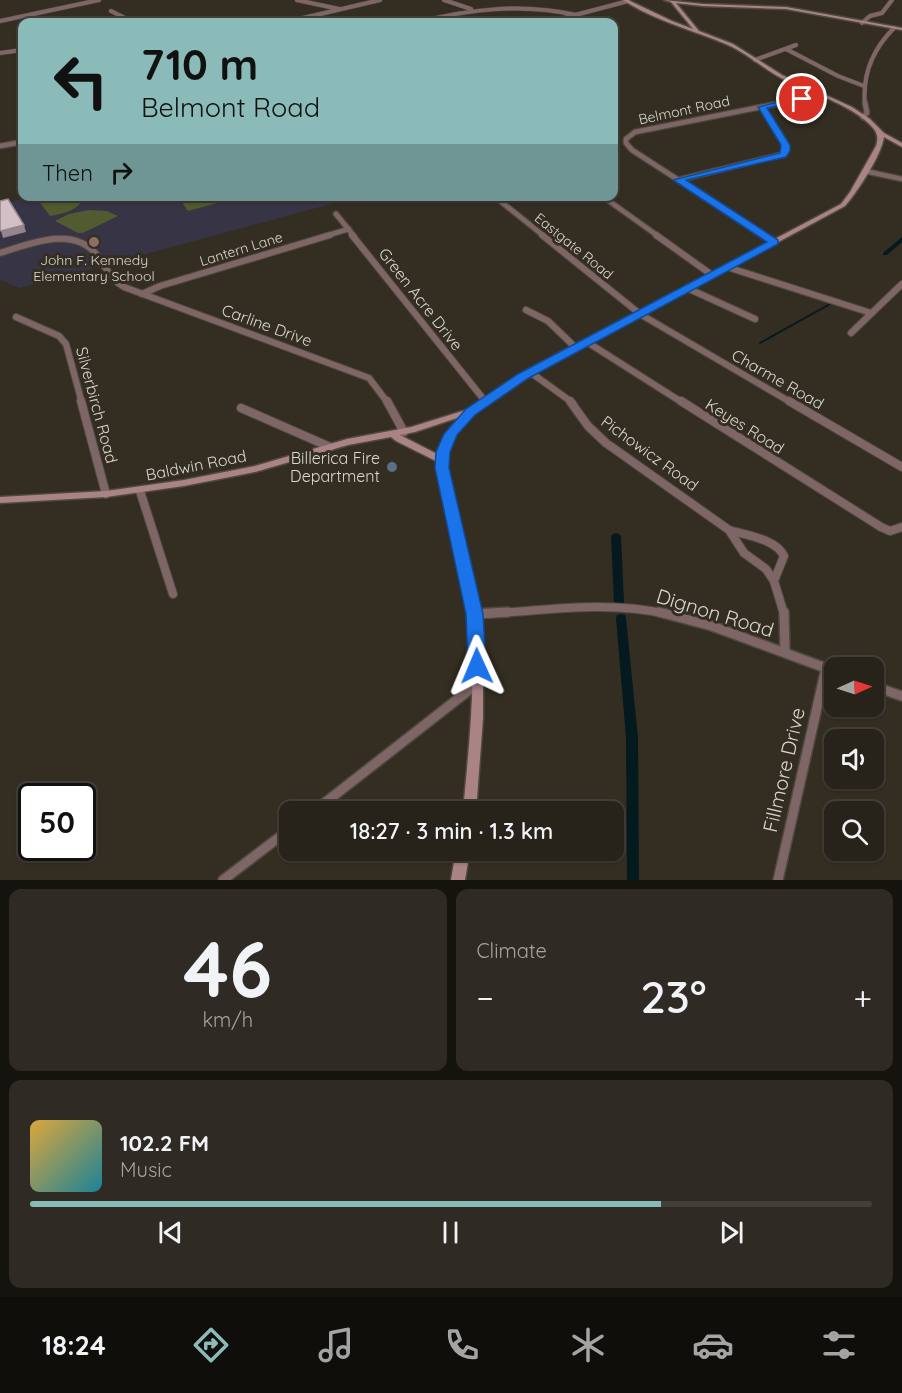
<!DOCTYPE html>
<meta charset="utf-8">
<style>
:root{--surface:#27221a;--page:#2f2a23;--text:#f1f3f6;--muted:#a4a4a2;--line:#433f39;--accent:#8bbbb9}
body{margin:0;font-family:Quicksand,sans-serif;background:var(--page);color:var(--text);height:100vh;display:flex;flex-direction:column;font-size:22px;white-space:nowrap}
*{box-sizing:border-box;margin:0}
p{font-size:20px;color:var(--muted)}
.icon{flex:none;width:33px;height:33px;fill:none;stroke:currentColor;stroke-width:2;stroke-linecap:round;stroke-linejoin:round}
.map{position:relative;height:880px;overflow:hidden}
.sheet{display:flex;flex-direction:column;gap:9px;padding:9px;background:#15130e;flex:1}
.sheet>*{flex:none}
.guide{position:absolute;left:18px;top:18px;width:600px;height:183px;border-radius:12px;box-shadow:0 2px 4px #0004,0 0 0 2px var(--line);background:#8bbbb9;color:#111;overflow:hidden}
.needle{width:39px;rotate:87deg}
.controls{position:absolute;left:824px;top:657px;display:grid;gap:12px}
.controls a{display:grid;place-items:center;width:60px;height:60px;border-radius:12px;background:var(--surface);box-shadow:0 2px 4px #0004,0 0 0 2px var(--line);font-size:30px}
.speed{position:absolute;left:18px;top:783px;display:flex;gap:12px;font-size:30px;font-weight:700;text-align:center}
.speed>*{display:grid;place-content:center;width:78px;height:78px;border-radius:50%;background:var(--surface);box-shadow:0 2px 4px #0004,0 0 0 2px var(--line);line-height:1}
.speed .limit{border:3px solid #111;border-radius:9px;background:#fff;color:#111}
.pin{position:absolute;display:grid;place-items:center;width:51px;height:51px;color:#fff;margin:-26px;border:3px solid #fff;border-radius:50%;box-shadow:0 2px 6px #0007}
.me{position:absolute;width:66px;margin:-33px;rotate:359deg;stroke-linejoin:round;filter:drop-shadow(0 0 4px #0008)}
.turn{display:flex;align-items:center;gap:21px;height:126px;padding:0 24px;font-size:27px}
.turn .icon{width:78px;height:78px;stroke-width:2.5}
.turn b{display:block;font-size:42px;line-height:51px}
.then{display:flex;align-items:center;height:57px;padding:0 24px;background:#0003;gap:12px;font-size:22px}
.big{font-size:45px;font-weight:600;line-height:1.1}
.sheet .tile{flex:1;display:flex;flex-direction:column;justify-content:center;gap:9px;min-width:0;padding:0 21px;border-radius:12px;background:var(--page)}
.sheet .dial{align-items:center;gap:0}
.dial b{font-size:78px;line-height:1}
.song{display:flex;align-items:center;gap:18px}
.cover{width:72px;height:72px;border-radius:9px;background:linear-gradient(135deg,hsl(40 70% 55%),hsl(190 70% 35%))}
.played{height:6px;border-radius:3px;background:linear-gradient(90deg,var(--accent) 75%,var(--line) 75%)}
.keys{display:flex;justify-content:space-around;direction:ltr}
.heat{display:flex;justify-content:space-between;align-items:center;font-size:33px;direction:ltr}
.sheet .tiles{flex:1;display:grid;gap:9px;grid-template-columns:1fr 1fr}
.tile:last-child{grid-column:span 2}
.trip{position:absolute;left:279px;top:801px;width:345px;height:60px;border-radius:12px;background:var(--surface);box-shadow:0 2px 4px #0004,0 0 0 2px var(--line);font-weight:600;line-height:60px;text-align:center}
.tab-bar{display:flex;height:96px;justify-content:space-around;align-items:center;background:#100e0a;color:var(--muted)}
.tab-bar .icon{width:42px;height:42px}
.tab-bar .active{color:var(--accent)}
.tab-bar b{font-size:27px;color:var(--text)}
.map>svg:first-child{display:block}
.education{fill:#373445}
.green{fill:#515b2f}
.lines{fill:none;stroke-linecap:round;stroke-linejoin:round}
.stream{stroke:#051a1e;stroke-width:2}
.canal{fill:#051a1e;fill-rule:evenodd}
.street-far4-casing{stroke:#4f493e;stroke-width:5}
.street-far3-casing{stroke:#4f493e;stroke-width:7}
.street-far2-casing{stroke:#4f493e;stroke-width:8}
.street-far1-casing{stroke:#4f493e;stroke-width:10}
.street-casing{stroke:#4f493e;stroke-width:12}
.secondary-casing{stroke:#4f493e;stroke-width:3}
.street-far4{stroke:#7e6566;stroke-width:4}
.street-far3{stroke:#7e6566;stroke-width:4.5}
.street-far2{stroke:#7e6566;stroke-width:6}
.street-far1{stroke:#7e6566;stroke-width:8}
.street{stroke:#7e6566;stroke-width:9}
.secondary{fill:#aa8385;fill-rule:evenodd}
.shaded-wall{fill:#94868b}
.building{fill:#d3c0c6;stroke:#94868b;stroke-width:1.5}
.route{fill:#1a73e8;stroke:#114b97;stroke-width:1.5}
.education-dot{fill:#8d6e63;stroke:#342e22;stroke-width:2}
.service-dot{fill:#5c6f8a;stroke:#342e22;stroke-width:2}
.labels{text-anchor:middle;stroke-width:6;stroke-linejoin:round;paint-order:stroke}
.far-street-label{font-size:14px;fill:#dbd8d0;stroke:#342e22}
.far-poi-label{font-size:14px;fill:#dbd8d0;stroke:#342e22}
.street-label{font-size:16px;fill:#dbd8d0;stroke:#342e22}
.poi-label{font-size:16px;fill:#dbd8d0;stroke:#342e22;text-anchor:end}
.near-street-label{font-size:20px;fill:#dbd8d0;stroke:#342e22}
</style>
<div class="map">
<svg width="902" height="880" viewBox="0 0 902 880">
<rect width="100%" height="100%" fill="#342e22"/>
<path class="education" d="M29,197H357L20,288L0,280V205Z"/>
<path class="green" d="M45,196H84V197C79,210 63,214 50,216L38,200Z
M187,197H216L221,202L188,211L183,204Z
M89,210L107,211L118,216L83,233H78L55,221L69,214Z"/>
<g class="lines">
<path class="stream" d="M760,343L830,304"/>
<path class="canal" d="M902,237V242L887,255H883V253Z
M616,533L619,534L621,536L624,602L622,605L619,606L616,605L614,602L611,536L613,534Z
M621,614L625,615L626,618L638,738L639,880H627L626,738L616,618L617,615Z"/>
<g class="street-far4-casing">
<path id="street-far4" d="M297,0L339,9
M444,0L471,9
M111,11L133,22
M0,21L99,0
M286,22L380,0
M418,22C471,9 522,3 576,15
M549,22L628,1
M862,23L870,16L882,13L892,0
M786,49L838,76L864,86
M0,53L22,50
M755,60L796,45
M773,105L822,95
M865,105C862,75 873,49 894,28"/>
</g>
<g class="street-far3-casing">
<path id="street-far3" d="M863,117L867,113L865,103
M0,146L22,142
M865,171L902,179
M678,180L784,154L786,148L784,142L762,107
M494,196L544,236
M602,196L658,236
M336,214L354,236
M325,236L349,229
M765,236L632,150L626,143V139L635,132L781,103"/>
</g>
<g class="street-far2-casing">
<path id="street-far2" d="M352,235L485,401
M542,235L640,314L792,403
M656,235L712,275
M763,235L774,242
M0,253C30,244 73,225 97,255C106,267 110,279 124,287L369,378L388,403
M727,267L871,313
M687,288L755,319
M142,294L160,286L330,235
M526,310L548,321L576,348
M16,317L59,336L66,344L82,403
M851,333L902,284
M587,342L683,403
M530,372L573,403"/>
</g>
<g class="street-far1-casing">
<path id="street-far1" d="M81,401L106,494
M387,401L404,432
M570,401L588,426L606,443L729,530
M681,401L881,527L890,531L902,527
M789,401L902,467
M241,408L330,447
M140,491L173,594
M729,530C746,535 776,539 784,556L774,581L766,569L744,553Z
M774,581L784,614
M482,614C543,611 606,600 666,614"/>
</g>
<g class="street-casing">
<path id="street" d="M659,612L712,626L834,671
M784,612L785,653
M475,614L508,612
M873,686L902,696
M313,812L477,684
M223,880L290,829
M778,880L826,668"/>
</g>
<g class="secondary-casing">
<path id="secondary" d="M623,0H628L672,21L693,29L671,2L664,0L703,4L786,7L902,28V30L786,9L703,6L676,3L699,31L733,44L782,75L852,107L870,119L884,133L902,143V147L884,137C881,156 858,191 845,206L533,374L473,414L457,430L449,445L447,468L475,585L481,624L483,647V718L476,812H463C469,743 478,674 468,606C464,574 455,543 447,512C443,496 436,478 438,462L396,441L391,437L348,445L255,472L184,486L106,497L0,503V497L106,491L184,480L255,466L347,439L411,427L469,409L527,370L841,204L850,192L876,146C878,139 878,135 874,129C856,107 817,95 791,83C768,73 750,55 728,45C693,30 655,21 623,0ZM460,417C449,428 440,439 439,455L400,435L415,432Z
M456,850H470L465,880H451Z"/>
</g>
<use href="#street-far4" class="street-far4"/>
<use href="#street-far3" class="street-far3"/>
<use href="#street-far2" class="street-far2"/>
<use href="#street-far1" class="street-far1"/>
<use href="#street" class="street"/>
<use href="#secondary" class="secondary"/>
</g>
<path class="shaded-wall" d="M24,225L26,232L3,238L1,231Z"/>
<path class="building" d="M8,199L24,225L1,231L0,230V201Z"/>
<path class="route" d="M802,96L805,97V101L767,108L790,145V151L786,157L686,180L778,240V244L527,379L475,415L457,435L450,452L449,468L483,614L486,666L483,671L477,673L471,671L468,666L466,614L435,468L436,452L444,434L466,409L518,374L767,242L673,180L780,153L781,145L758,107Z"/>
<circle class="education-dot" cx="94" cy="242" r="6"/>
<circle class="service-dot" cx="392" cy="467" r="6"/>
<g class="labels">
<g class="far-street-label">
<text transform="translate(684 110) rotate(-12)" y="5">Belmont Road</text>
<text transform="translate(574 246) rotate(39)" y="5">Eastgate Road</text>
<text transform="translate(241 249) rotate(-17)" y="5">Lantern Lane</text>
</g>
<g class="far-poi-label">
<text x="94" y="265">John F. Kennedy<tspan x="94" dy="16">Elementary School</tspan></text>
</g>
<g class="street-label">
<text transform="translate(421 299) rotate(52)" y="6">Green Acre Drive</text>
<text transform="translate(267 325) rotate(20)" y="6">Carline Drive</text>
<text transform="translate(778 379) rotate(30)" y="6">Charme Road</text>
<text transform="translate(97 405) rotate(75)" y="6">Silverbirch Road</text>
<text transform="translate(745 426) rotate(32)" y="6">Keyes Road</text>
<text transform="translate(650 453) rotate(36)" y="6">Pichowicz Road</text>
<text transform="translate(196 465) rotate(-11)" y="6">Baldwin Road</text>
</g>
<g class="poi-label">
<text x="380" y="464">Billerica Fire<tspan x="380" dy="18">Department</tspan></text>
</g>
<g class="near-street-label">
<text transform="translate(715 613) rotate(17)" y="7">Dignon Road</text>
<text transform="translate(784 770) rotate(-77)" y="7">Fillmore Drive</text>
</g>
</g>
</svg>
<div class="controls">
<a><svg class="needle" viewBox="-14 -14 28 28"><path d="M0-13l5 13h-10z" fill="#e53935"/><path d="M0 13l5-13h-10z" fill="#a4a4a2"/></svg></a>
<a><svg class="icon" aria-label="sound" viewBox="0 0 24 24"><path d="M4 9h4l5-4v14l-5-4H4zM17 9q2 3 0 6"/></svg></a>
<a><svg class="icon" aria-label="search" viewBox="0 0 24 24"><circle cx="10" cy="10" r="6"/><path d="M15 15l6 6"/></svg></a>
</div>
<div class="speed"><div class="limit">50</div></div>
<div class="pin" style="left:802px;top:99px;background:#d93025"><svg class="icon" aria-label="arrive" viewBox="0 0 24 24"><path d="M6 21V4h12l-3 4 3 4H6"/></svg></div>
<svg class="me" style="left:477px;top:666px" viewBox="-20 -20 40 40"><path d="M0-17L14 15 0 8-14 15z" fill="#1a73e8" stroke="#fff" stroke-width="4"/></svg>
<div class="trip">18:27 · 3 min · 1.3 km</div>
<div class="guide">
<div class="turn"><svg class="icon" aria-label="left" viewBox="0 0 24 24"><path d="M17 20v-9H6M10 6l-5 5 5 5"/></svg><div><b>710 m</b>Belmont Road</div></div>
<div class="then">Then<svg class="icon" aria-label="right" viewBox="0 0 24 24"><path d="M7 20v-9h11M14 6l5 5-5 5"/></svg></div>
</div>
</div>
<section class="sheet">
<div class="tiles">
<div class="tile dial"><b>46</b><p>km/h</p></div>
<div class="tile"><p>Climate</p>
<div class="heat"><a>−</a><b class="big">23°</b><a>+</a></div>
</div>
<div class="tile">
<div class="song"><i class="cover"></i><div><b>102.2 FM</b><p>Music</p></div></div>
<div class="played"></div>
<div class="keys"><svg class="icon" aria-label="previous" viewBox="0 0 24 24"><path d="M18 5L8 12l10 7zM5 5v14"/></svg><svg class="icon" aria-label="pause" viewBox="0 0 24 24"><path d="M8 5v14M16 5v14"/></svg><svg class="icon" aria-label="next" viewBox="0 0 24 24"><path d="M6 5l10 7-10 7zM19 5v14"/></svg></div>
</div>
</div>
</section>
<nav class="tab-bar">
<b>18:24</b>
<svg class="icon active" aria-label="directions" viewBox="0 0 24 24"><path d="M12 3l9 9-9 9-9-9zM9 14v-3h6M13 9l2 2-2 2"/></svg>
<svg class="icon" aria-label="music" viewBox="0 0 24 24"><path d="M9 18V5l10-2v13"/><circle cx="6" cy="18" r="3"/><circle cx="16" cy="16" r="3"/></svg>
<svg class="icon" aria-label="phone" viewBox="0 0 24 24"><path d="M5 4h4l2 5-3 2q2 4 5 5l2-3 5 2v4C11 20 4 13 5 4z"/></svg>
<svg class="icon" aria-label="climate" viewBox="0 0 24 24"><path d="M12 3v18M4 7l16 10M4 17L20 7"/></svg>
<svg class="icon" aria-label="car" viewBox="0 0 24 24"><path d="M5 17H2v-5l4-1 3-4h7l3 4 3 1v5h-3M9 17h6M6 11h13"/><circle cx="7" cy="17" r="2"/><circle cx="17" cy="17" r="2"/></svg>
<svg class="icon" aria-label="filters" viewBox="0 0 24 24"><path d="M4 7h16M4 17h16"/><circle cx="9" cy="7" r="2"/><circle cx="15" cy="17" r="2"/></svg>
</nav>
